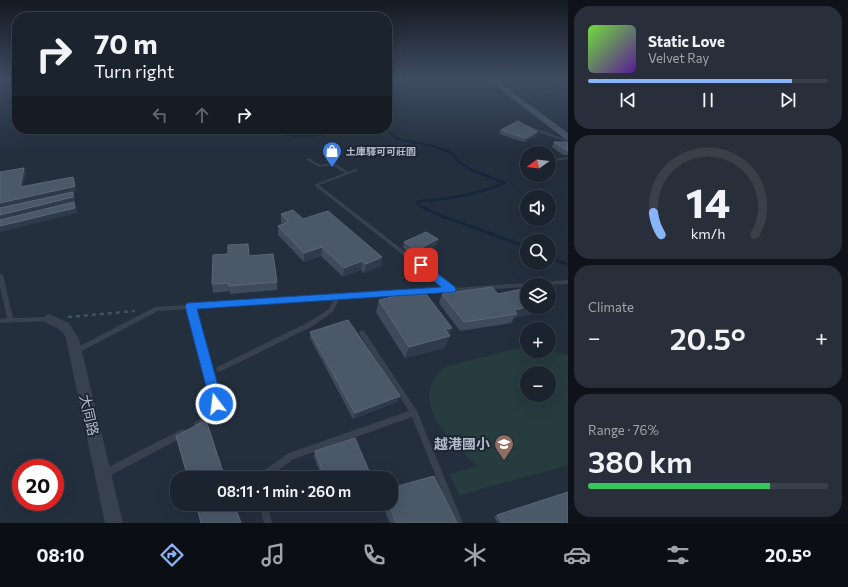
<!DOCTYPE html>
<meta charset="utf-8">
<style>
:root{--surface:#1b232e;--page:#282f3a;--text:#f1f3f6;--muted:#a0a4aa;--line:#39404a;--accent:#8ab4f8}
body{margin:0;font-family:Commissioner,"Noto Sans TC",sans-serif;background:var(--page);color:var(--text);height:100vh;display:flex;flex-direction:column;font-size:15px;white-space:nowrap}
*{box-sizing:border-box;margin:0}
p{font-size:13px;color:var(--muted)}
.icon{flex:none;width:22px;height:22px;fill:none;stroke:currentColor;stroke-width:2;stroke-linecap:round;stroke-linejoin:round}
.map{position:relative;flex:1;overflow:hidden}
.drawer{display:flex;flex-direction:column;gap:6px;padding:6px;background:#0f1319;width:280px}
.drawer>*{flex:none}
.hud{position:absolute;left:12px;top:12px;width:380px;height:122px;border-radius:16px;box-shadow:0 4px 16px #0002,0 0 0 1px var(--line);background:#1b232e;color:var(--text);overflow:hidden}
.needle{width:26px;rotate:255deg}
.tools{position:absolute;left:520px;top:146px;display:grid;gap:8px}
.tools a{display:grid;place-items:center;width:36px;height:36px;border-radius:50%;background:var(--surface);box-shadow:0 4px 16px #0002,0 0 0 1px var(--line);font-size:20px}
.speed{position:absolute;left:12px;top:459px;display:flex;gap:8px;font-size:20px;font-weight:700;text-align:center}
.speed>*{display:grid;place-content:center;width:52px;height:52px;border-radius:50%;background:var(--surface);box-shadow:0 4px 16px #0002,0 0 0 1px var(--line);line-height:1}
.speed .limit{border:6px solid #d22;background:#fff;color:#111}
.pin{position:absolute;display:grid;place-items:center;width:34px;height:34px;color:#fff;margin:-17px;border-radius:8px;box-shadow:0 2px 6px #0006}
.me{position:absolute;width:44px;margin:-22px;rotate:345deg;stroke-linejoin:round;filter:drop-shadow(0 0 3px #0008)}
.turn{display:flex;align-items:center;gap:14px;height:84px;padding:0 16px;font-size:18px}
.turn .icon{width:52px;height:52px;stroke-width:2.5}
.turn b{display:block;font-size:28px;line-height:34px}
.lanes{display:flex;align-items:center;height:38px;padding:0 16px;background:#0003;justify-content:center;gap:20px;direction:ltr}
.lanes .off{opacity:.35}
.big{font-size:30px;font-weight:600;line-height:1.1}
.drawer .widget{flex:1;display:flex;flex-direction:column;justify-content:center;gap:6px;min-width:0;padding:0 14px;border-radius:16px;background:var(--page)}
.drawer .dial{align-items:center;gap:0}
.dial svg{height:104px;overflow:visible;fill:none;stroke:var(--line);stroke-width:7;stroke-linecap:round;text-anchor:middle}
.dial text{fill:var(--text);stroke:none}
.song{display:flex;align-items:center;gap:12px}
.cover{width:48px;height:48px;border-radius:6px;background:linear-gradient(135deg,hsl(100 70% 55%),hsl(270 70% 35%))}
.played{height:4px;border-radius:2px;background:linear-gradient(90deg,var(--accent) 85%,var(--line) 85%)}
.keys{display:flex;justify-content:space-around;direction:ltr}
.heat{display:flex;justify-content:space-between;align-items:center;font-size:22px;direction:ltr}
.charge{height:6px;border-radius:3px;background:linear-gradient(90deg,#34c759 76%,var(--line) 0)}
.trip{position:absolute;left:170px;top:471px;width:228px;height:40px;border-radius:16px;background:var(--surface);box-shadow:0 4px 16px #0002,0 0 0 1px var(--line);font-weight:600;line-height:40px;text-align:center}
.tab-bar{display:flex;height:64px;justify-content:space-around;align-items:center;background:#0b0e12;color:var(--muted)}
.tab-bar .icon{width:28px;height:28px}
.tab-bar .on{color:var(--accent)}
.tab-bar b{font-size:18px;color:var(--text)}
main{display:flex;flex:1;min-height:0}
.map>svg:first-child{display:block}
.green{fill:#263c3f;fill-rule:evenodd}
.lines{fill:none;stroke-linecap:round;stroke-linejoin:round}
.stream-far3{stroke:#17263c;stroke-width:1.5}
.stream-far2{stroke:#17263c;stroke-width:2}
.stream-far1{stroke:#17263c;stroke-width:2.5}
.stream{stroke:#17263c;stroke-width:3}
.canal{fill:#17263c;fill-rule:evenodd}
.path-far1{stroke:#3f5557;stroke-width:1;stroke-dasharray:1.5 1.5;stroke-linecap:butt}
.path{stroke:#3f5557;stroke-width:2.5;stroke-dasharray:4 4;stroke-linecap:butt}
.lane{fill:#38414e;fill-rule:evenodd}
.street{fill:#38414e;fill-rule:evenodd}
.secondary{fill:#465061;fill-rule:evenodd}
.wall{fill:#3f4b5c}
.shaded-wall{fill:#2f3b4b}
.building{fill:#4b5868;stroke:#5c6777}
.route{fill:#1a73e8;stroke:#114b97}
.labels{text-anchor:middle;stroke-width:4;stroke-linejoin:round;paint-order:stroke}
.far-poi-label{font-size:10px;font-weight:bold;fill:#b4bcc9;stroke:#1d2633;text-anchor:start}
.near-street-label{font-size:14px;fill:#b4bcc9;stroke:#1d2633}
.near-poi-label{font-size:14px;font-weight:bold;fill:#b4bcc9;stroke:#1d2633;text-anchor:end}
</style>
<main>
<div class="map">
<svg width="568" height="523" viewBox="0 0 568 523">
<rect width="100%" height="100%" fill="#242f3e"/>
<path class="green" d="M527,346V351H549V350L568,355V465L460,495L449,474L478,466C457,449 419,413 432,384C435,377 439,371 445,367ZM527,373H549V395H527Z"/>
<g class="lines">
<path class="stream-far3" d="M0,99L17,97"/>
<path class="stream-far2" d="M263,129C290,139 319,137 346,129
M386,129L397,139L433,146L452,153L459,162L466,166"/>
<path class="stream-far1" d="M464,165L472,170L505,183C478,194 451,199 422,201L418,202V205L444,217L473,227"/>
<path class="stream" d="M470,226L527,247
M549,257L568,265"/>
<path class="canal" d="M17,84V88L0,90V86Z"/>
<path class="path-far1" d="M387,86L433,78
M0,98L17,96
M528,98L568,84"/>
<path class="path" d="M68,317L135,311"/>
<path class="lane" d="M17,83V85L0,87V85Z
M526,126H528L568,140V142L526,128Z
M568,157V159L549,162V160Z
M307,158H309L320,165L334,163L348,172L355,169H357V171L319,185L452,288L568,280V284L549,285H527V287L339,299L333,312L311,327L219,372L217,371L216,369L217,367L307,323L329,309L334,299L195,309L220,405L205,426L198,429L195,428L194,425L195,422L199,420L212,404L189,309L158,311L78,353L76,354L74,353L73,351L74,349L155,307L189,305L191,304L193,305L445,288L314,185L345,173L332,165L319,167L307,160Z
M0,273L3,275L13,318L49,317H51L52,319L51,321L0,323V319L7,318L0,287Z
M360,331H364L417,411L463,523H455L412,417L294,459L267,478H256L257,475L289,453L409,411L360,335L359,333Z
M182,429L185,430L186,433L185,436L109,476L106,477L103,476L102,473L103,470Z
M259,504H267L272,523H264Z"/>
<path class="street" d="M49,314L69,323L79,339L123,523H105L66,339C62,325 48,328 43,319L45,316Z"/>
<path class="secondary" d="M486,78H493L568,133V140L565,139Z"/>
</g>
<path class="wall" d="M501,130L537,132L536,136L524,142L499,134Z
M554,142H568V155H563L552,147Z
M281,214L303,219L382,257L381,266L364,273L361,270L343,277L321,256L304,262L278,235V226L283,224L281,223Z
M438,239L436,245L415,256L403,248L404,242Z
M249,256L277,282V290L230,294V291L213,293L212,284Z
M442,294H498L555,301L549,310L514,318L511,323L460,331L439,303Z
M379,300L452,328L449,335L444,348L405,358L376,312Z
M310,332L400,396L397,402L353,419L310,338Z
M315,451L372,478H322L314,457Z
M382,504H391L457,523H390Z
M497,515L568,523H498L494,517Z"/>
<path class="shaded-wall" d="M537,132L536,136L524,142L526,138Z
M24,168L26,172L22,191L20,187Z
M73,177L75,181L76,191L74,192L0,208V203Z
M73,192L75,197V202H74L76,207L77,213L0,232V215Z
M438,239L436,245L415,256L417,250Z
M322,247L321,256L304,262V253Z
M382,257L381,266L364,273L366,264Z
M362,261L361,270L343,277L344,268Z
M555,301L549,310L514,318L517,314L514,310L527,307H549V302Z
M452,328L448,337L450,336L444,348L405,358L409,347L445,329Z
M400,396L397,402L353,419L355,413Z"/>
<path class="building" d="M518,121L537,132L526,138L501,130Z
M554,142H567L568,150H566Z
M24,168L20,187L73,177L75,186L72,187L0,203V172Z
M73,192V197L0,215V208Z
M74,202L75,208L0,226V220Z
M293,210L303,219L328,211L382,257L366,264L362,261L344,268L322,247L304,253L278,226L289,222L281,214Z
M426,232L438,239L417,250L404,242Z
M248,244L249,256L273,254L277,282L229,286V283L212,284L213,255L228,254V245Z
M492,287L498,294L527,288V307L514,310L517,314L464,322L442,294Z
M423,290L452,328L445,329L450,336L409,347L379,300Z
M549,295L555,301L549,302Z
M348,320L400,396L355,413L310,332Z
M206,420L225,478H188L176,436Z
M355,438L372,478H325L315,451Z
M434,476L457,523H396L389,504H391V488Z
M568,492V523H502L497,515Z
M196,504H234L241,523H201Z"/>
<linearGradient id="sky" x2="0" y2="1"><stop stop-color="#141a22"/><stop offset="0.52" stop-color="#3f4d63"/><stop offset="1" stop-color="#3f4d63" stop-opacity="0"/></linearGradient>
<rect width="568" height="151" fill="url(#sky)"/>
<path class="route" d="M421,262L424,263L455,287L456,290L455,292L197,309L223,404L221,409L216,411L212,409L185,306L187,303L441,287L418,267L416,265Z"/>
<defs>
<g id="shop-pin" transform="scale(1)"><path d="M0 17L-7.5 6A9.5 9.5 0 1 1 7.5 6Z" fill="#3f7fe0" stroke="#1d2633"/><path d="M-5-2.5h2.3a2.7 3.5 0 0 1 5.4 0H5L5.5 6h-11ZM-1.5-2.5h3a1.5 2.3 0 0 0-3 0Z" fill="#fff"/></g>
<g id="school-pin" transform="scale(1)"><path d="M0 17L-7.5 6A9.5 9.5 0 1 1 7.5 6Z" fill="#8d6e63" stroke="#1d2633"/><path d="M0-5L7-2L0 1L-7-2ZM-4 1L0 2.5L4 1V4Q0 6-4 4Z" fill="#fff"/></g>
</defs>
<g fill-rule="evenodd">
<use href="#shop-pin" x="332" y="151"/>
<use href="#school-pin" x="504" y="444"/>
</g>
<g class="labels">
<g class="far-poi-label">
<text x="346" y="155">土庫驛可可莊園</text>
</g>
<g class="near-street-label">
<text transform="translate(89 415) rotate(77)" y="5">大同路</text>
</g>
<g class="near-poi-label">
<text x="490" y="449">越港國小</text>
</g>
</g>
</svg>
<div class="tools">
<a><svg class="needle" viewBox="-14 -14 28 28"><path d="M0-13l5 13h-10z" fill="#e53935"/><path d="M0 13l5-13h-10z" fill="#a0a4aa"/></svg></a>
<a><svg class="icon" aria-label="sound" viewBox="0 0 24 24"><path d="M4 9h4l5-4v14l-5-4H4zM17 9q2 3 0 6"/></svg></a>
<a><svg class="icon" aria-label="search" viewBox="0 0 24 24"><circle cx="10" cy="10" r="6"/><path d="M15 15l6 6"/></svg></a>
<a><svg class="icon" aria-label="layers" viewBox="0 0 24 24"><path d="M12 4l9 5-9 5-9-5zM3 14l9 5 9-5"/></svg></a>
<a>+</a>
<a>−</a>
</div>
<div class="speed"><div class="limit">20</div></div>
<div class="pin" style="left:421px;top:265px;background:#d93025"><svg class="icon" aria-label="arrive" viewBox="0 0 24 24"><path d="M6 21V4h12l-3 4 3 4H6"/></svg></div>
<svg class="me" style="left:216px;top:404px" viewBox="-20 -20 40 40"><circle r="17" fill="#1a73e8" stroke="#fff" stroke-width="3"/><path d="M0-11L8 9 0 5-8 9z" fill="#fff"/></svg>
<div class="trip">08:11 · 1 min · 260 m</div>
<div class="hud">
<div class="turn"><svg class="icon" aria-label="right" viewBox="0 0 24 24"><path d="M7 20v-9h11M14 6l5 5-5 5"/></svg><div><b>70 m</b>Turn right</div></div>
<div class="lanes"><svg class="icon off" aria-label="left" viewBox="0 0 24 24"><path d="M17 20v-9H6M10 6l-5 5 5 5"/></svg><svg class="icon off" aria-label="ahead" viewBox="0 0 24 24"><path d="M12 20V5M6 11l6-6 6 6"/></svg><svg class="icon" aria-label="right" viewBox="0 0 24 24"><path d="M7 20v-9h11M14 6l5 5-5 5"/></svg></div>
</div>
</div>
<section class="drawer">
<div class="widget">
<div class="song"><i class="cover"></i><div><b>Static Love</b><p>Velvet Ray</p></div></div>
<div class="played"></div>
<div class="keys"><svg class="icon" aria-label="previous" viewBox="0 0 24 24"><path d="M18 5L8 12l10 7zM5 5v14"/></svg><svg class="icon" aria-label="pause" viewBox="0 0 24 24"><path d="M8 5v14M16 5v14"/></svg><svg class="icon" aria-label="next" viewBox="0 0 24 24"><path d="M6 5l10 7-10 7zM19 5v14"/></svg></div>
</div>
<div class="widget dial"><svg viewBox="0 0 100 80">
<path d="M14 69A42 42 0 1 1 86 69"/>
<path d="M14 69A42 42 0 0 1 8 52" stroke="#8ab4f8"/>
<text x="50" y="56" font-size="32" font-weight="700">14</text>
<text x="50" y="72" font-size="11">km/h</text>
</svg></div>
<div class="widget"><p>Climate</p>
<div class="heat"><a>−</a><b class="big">20.5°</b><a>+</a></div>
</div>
<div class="widget"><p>Range · 76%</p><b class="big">380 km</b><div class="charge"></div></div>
</section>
</main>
<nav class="tab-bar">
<b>08:10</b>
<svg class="icon on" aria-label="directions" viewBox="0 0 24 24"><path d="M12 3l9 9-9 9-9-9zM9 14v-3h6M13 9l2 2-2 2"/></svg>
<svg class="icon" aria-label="music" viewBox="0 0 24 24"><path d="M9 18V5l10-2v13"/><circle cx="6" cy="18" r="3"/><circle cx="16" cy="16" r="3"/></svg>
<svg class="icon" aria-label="phone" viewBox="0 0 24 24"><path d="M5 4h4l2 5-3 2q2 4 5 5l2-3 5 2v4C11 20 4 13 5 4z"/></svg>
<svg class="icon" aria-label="climate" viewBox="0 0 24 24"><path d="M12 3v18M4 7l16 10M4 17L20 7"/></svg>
<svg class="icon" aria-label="car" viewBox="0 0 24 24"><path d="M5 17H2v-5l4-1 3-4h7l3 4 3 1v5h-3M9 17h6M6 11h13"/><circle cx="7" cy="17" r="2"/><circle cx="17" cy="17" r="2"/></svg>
<svg class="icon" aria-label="filters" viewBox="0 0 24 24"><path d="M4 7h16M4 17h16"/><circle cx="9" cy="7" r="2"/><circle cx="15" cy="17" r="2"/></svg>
<b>20.5°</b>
</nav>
